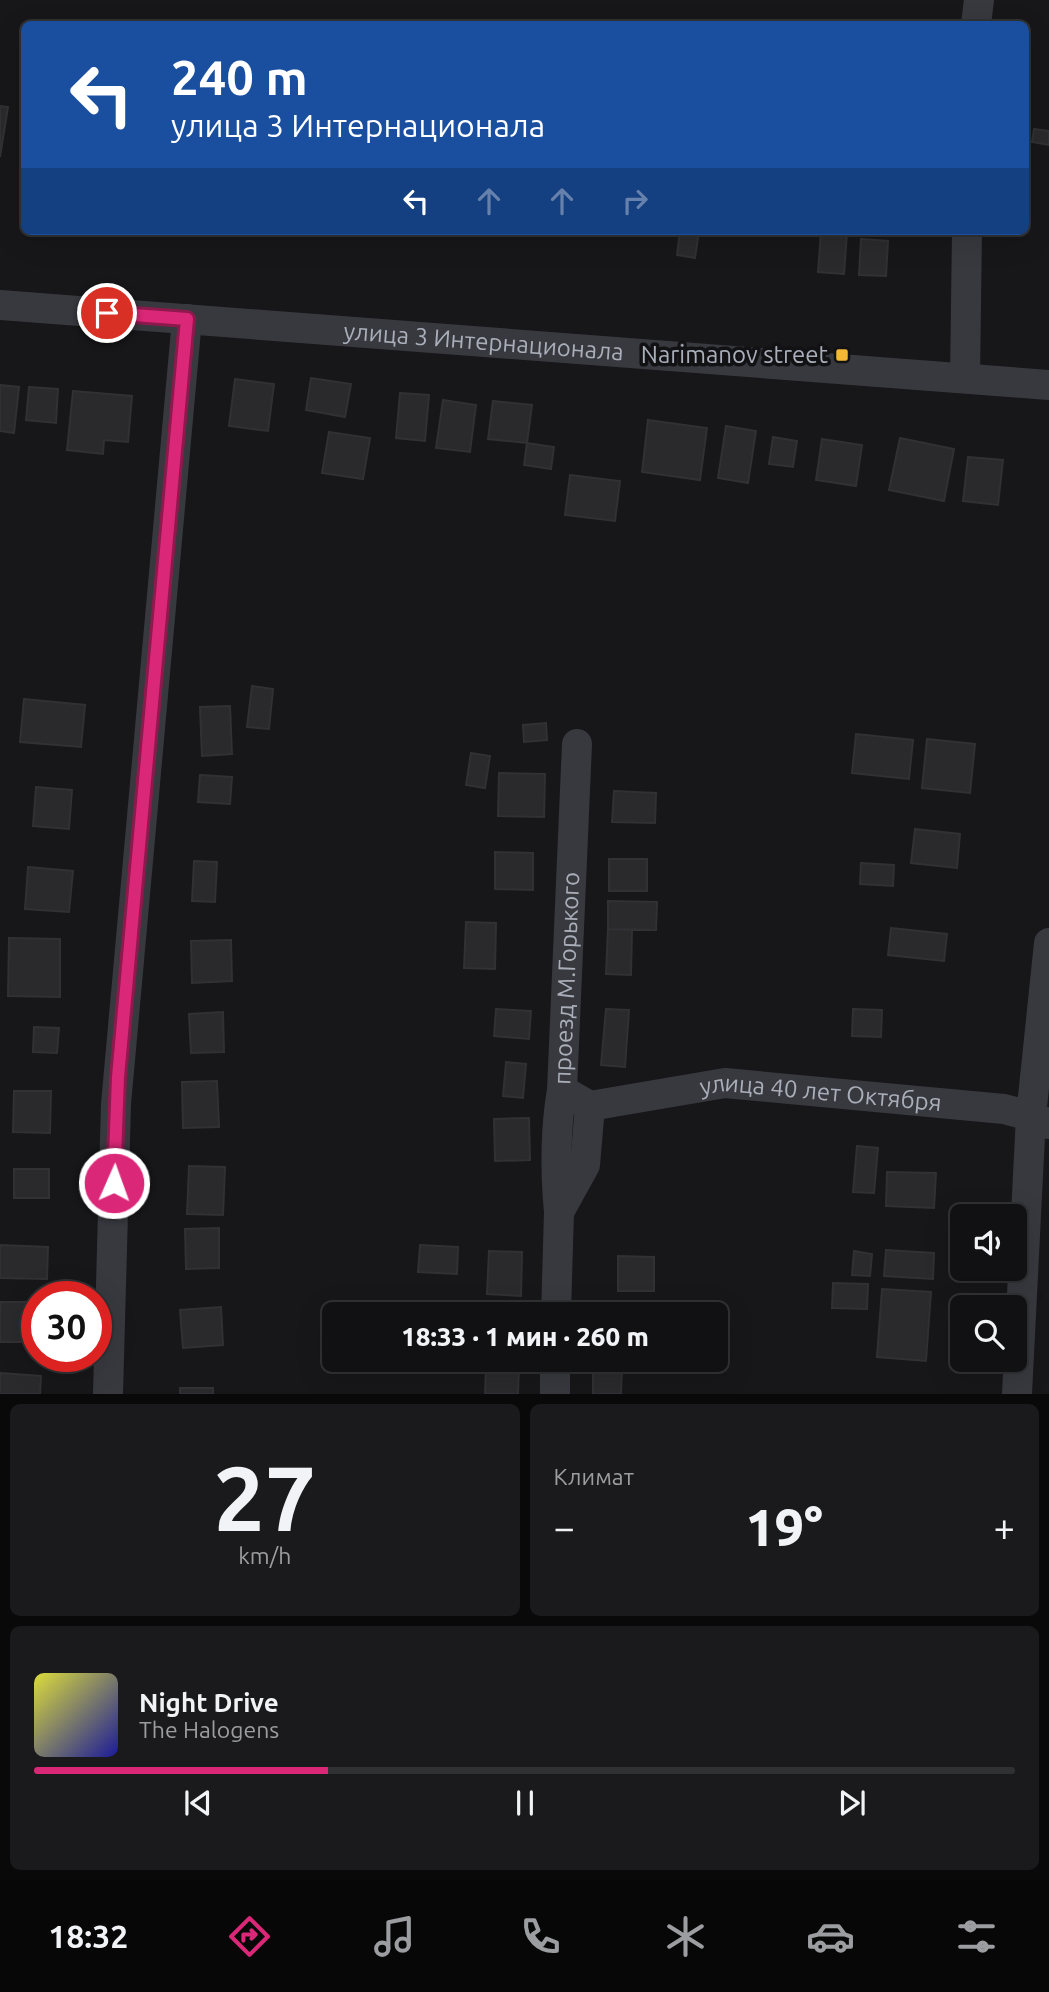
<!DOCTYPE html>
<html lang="ru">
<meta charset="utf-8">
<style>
:root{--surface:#111113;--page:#1a1a1c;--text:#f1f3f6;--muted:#9c9da0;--line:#303133;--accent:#db2777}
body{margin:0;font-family:Ubuntu,sans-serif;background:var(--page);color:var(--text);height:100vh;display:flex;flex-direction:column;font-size:26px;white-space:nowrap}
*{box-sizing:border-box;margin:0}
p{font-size:23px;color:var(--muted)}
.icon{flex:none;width:38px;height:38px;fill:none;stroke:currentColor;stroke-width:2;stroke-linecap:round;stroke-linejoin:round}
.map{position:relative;height:1394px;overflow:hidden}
.details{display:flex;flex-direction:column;gap:10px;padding:10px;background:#09090a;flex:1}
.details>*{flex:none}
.hud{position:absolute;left:21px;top:21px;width:1008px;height:214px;border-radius:10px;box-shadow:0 7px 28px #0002,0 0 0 2px var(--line);background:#1a4fa0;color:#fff;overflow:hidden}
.controls{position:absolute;left:950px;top:1204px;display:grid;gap:14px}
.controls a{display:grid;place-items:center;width:77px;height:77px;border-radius:10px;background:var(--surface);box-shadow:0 7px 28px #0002,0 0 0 2px var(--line);font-size:35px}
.speed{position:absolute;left:21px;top:1281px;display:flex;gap:14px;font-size:35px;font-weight:700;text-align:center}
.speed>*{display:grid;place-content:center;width:91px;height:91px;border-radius:50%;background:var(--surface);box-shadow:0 7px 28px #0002,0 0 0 2px var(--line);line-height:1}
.speed .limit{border:10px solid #d22;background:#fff;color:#111}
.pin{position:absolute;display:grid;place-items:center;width:60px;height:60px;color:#fff;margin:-30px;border:4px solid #fff;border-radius:50%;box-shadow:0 2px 7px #0007}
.me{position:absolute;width:77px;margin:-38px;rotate:2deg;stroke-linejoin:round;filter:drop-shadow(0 0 5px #0008)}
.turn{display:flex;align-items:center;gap:24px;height:147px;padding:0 35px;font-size:32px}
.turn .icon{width:91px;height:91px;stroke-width:2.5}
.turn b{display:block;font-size:49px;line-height:60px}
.lanes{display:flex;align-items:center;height:66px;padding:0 35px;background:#0003;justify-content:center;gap:35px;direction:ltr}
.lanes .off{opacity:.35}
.big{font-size:52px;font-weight:800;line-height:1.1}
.details .card{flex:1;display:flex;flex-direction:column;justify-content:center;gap:10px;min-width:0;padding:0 24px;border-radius:10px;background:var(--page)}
.details .dial{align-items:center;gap:0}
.dial b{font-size:91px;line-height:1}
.song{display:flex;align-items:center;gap:21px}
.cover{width:84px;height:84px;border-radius:10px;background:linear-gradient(135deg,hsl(60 70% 55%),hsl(240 70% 35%))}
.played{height:7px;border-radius:4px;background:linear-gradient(90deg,var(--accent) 30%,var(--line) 30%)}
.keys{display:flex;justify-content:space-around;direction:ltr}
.heat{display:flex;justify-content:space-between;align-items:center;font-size:38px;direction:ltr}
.details .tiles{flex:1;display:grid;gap:10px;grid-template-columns:1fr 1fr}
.card:last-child{grid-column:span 2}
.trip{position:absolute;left:322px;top:1302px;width:406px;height:70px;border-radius:10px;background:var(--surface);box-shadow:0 7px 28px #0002,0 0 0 2px var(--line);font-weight:800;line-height:70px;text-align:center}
.tab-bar{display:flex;height:112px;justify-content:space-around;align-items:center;background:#070708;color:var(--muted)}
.tab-bar .icon{width:49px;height:49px}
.tab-bar .selected{color:var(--accent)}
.tab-bar b{font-size:32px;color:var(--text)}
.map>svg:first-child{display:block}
.building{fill:#2a2a2d;stroke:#313135;stroke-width:2}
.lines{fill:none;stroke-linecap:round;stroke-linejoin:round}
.minor{stroke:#38393f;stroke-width:30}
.route-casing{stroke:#8e194d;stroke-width:18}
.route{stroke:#db2777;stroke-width:12}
.poi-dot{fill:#f3b836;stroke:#121215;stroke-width:2.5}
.labels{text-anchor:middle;stroke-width:7;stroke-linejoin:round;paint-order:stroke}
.street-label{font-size:24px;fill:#a9aeb9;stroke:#121215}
.poi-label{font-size:24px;fill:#a9aeb9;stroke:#121215;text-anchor:end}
</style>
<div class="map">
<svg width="1049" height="1394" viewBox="0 0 1049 1394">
<rect width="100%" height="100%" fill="#171719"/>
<path class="building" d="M0,106L8,107L0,157Z
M1034,129L1049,131V145L1032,142Z
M571,231H614V235Z
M680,231H699L695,258L677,255Z
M821,231L847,233L844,274L818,272Z
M861,239L888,241L886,276L859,275Z
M311,378L351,384L345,417L306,410Z
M235,379L274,384L268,431L229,426Z
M0,385L19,387L14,433L0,431Z
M29,387L58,389L56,423L26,420Z
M73,391L132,396L128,442L104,440L103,454L67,450Z
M400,393L429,395L425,441L396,438Z
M443,400L476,405L470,452L436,448Z
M493,401L532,405L527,443L488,439Z
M648,420L707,428L700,480L642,472Z
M726,426L756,431L748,483L718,478Z
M329,432L370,438L363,479L322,473Z
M773,437L797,441L793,467L769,464Z
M900,438L954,449L944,501L889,490Z
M822,439L862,445L856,486L816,480Z
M527,443L554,447L551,469L524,465Z
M968,457L1003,460L998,505L963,501Z
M570,475L620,481L615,521L565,515Z
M252,686L273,689L269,729L247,727Z
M24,699L85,705L81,747L20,742Z
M230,706L232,754L202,756L200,707Z
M546,723L547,740L524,742L523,725Z
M856,734L913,740L909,779L852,773Z
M927,739L975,744L970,793L922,788Z
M471,753L490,756L485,788L466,785Z
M499,773L545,774L544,817L498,816Z
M200,775L232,777L230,804L198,802Z
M36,787L72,790L69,829L33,826Z
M614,791L656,793L655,823L612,822Z
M915,829L960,834L957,868L911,863Z
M495,852L533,853V890L495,889Z
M609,859H647V891H609Z
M194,861L217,862L215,902L192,901Z
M861,863L894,865L893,886L860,884Z
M28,867L73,871L69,912L25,909Z
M608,901L657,902L656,930L608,929Z
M466,922L496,923L495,969L464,968Z
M891,928L947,934L944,961L888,955Z
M608,929L632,930L631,975L606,974Z
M9,938L60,939V997L8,996Z
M231,940L232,981L192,983L191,941Z
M496,1009L531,1011L529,1039L494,1036Z
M606,1009L629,1010L625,1067L601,1065Z
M853,1009L882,1010L881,1037L852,1036Z
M223,1012L224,1052L191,1053L189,1014Z
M34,1027L59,1028L57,1053L33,1052Z
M506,1062L526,1064L523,1098L503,1096Z
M217,1081L219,1127L183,1128L182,1082Z
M14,1091H51L50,1133L13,1132Z
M529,1118L530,1160L495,1161L494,1119Z
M857,1146L878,1148L874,1193L853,1192Z
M189,1166L225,1167L223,1215L187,1214Z
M14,1169H49V1198H14Z
M887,1172L936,1173L934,1208L886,1206Z
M219,1228V1268L186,1269L185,1229Z
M0,1245L48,1247L47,1279L0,1278Z
M420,1245L458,1247L457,1274L418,1272Z
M886,1250L934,1253L933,1279L884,1276Z
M489,1251L522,1252L521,1296L487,1294Z
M854,1251L872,1254L870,1276L852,1275Z
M618,1256L654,1257V1291H618Z
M833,1283L868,1284L867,1309L832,1308Z
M882,1289L931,1292L926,1361L877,1357Z
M0,1302H37V1342H0Z
M221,1307L223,1345L183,1348L180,1310Z
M593,1364L622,1365L621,1394H593Z
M486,1366L519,1367L518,1394H485Z
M0,1373L41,1376L40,1394H0Z
M180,1388H213V1394H180Z"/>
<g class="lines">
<g class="minor">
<path d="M976,24L979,0"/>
<path id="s1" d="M0,305L1049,385"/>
<path d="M965,378L967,231"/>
<path id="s2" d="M590,1106L725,1083L1004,1109L1031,1116L1049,1124"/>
<path d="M559,1212C555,1170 555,1131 562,1090"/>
<path id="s3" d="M556,1314L559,1212L585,1165L590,1106L562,1090L577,744"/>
<path d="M108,1394L116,1104L187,319"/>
<path d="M555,1394V1360"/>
<path d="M1017,1394L1031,1116L1049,943"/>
</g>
</g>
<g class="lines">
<g class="route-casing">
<path id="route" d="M107,313L187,319L118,1077L114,1183"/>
</g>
<use href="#route" class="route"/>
</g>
<rect class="poi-dot" x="835" y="348" width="14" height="14" rx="3.5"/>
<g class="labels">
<g class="street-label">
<text dy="8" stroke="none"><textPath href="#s1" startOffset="485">улица 3 Интернационала</textPath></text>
<text dy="8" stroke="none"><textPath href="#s3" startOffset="359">проезд М.Горького</textPath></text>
<text dy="8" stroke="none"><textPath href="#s2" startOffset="233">улица 40 лет Октября</textPath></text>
</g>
<g class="poi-label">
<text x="828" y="363">Narimanov street</text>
</g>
</g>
</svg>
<div class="controls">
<a><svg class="icon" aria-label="sound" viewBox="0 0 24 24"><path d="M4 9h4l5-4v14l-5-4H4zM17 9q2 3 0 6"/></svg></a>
<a><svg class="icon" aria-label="search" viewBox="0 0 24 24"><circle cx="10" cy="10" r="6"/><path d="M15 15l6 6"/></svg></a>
</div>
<div class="speed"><div class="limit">30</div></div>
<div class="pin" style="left:107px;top:313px;background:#d93025"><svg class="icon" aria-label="arrive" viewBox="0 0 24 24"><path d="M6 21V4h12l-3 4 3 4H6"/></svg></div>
<svg class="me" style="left:114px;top:1183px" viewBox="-20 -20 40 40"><circle r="17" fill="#db2777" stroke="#fff" stroke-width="3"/><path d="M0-11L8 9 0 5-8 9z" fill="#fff"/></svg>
<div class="trip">18:33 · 1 мин · 260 m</div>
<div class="hud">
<div class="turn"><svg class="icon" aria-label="left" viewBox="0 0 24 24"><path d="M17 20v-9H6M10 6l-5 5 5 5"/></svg><div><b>240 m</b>улица 3 Интернационала</div></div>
<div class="lanes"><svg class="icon" aria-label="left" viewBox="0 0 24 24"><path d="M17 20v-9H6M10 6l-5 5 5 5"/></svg><svg class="icon off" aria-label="ahead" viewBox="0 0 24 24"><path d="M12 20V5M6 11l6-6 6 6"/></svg><svg class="icon off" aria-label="ahead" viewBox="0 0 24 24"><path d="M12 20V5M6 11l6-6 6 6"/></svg><svg class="icon off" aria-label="right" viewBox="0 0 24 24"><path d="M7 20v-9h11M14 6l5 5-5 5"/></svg></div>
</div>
</div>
<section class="details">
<div class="tiles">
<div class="card dial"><b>27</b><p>km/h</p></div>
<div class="card"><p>Климат</p>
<div class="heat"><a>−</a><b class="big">19°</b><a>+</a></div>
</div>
<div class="card">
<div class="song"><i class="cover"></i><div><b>Night Drive</b><p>The Halogens</p></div></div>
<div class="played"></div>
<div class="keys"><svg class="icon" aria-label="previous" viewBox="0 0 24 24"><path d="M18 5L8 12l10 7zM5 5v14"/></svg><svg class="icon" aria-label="pause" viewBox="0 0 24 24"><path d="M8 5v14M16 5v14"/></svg><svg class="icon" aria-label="next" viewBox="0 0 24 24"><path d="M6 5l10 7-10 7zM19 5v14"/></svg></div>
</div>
</div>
</section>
<nav class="tab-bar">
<b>18:32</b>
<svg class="icon selected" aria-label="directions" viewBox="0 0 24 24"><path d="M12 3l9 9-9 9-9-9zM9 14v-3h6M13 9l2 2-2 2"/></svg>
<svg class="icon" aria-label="music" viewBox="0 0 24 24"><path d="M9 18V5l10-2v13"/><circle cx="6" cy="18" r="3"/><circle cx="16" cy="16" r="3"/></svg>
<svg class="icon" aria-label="phone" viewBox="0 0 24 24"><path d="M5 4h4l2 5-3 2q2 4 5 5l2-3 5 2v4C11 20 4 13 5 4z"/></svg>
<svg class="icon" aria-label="climate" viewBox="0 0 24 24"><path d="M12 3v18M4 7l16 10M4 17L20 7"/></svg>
<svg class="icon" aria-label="car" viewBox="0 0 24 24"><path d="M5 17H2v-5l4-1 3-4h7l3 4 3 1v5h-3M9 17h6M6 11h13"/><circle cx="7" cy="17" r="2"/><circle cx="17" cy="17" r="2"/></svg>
<svg class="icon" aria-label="filters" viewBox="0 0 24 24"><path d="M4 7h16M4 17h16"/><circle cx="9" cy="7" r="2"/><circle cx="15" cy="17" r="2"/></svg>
</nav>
